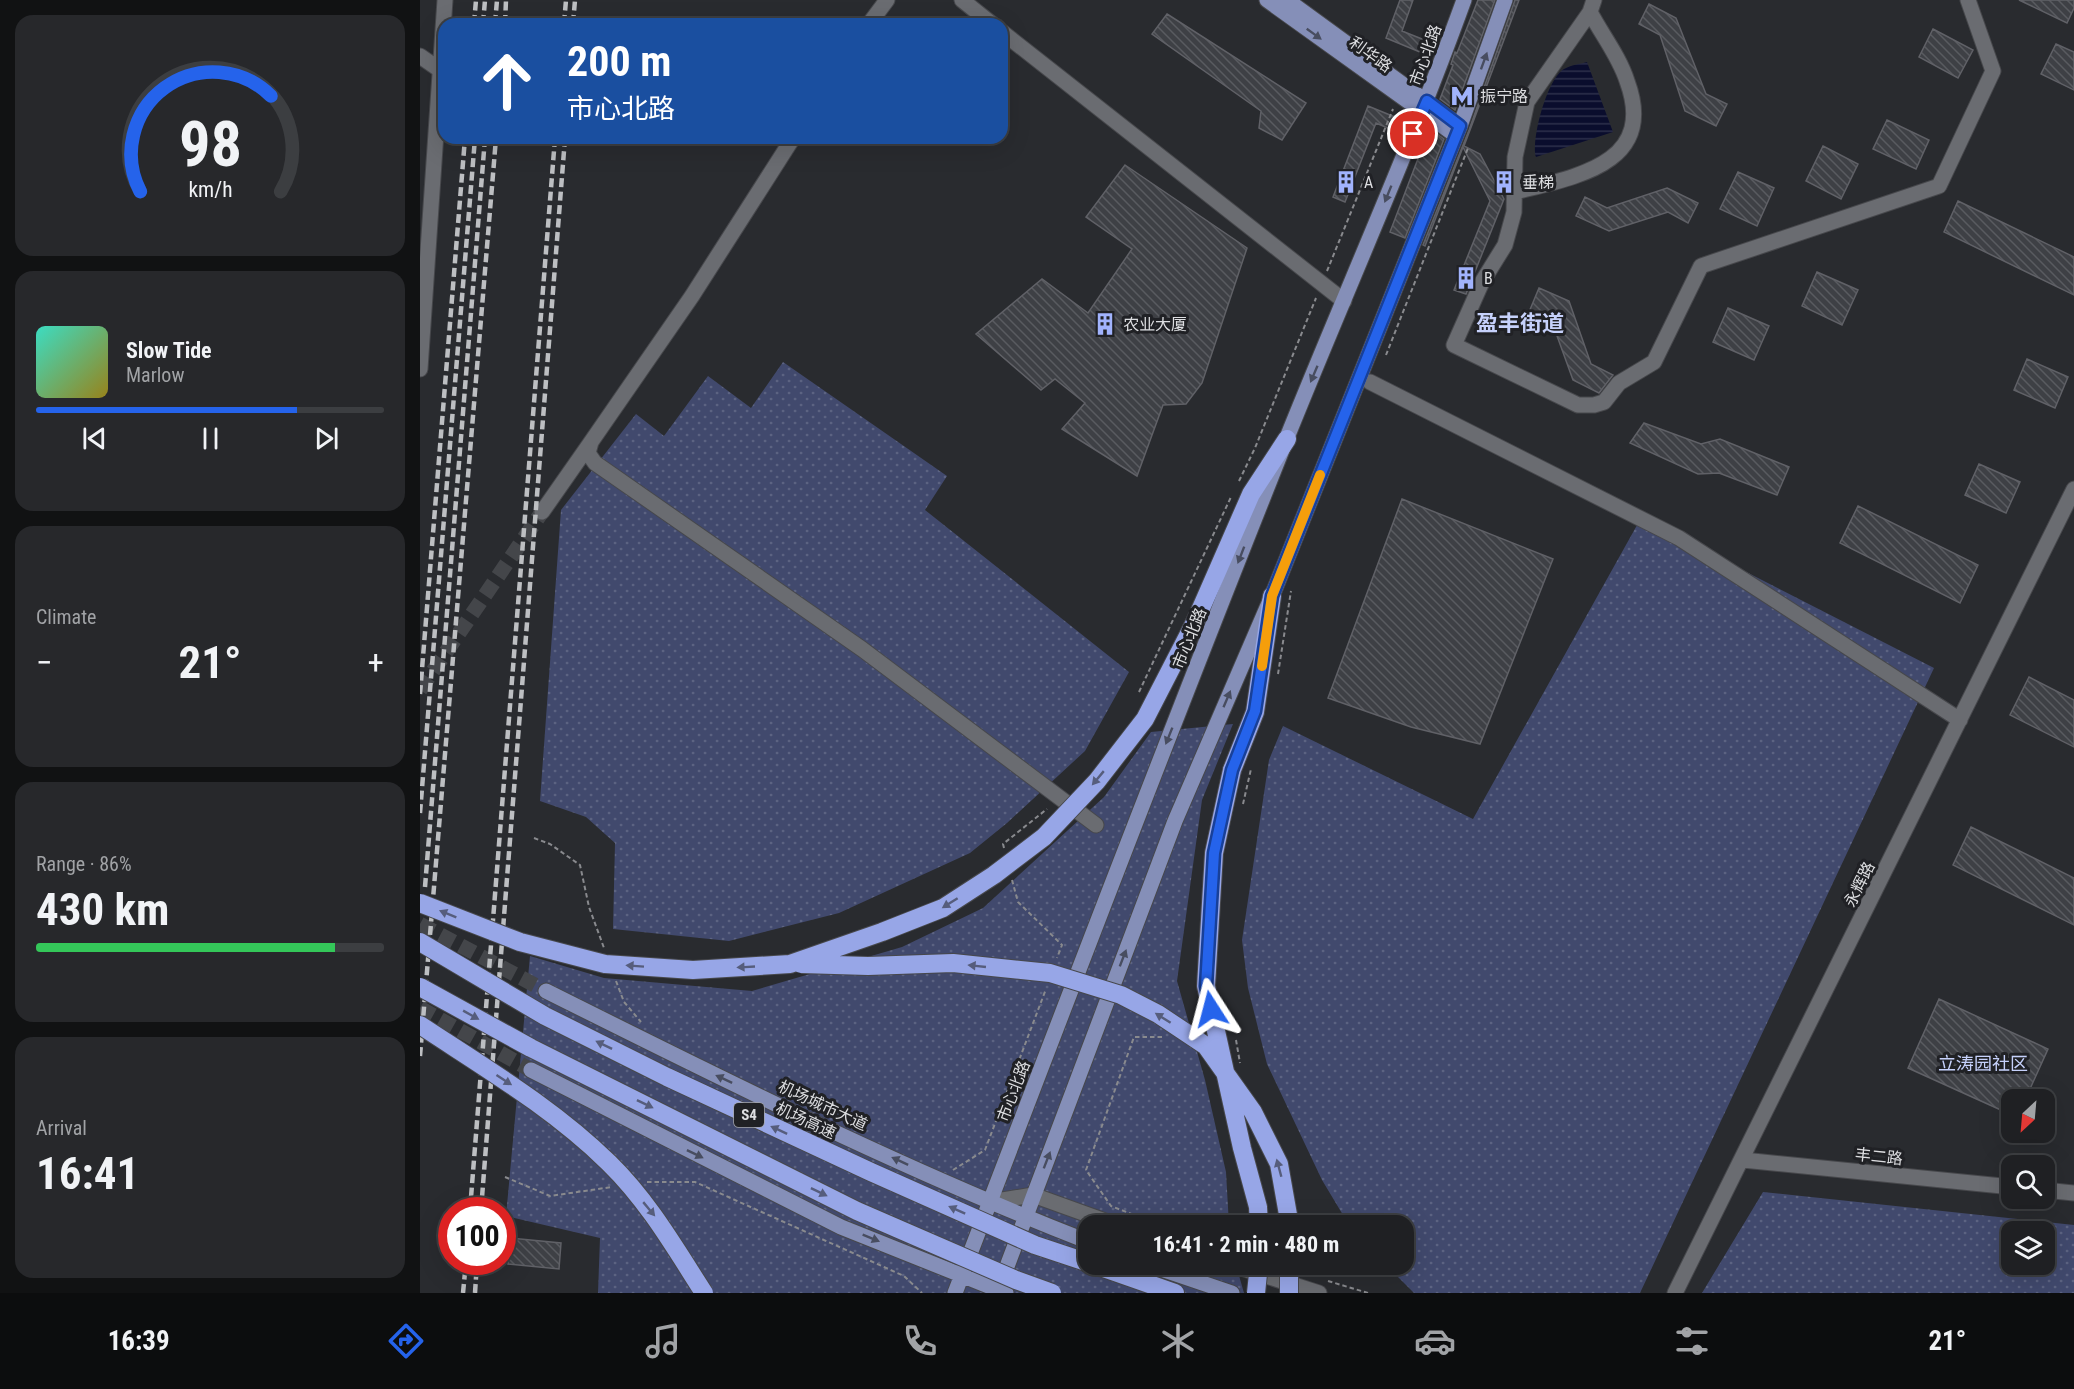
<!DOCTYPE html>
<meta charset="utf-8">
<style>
:root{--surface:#1f2023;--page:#27282b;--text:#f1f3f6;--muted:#a1a3a6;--line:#3c3e41;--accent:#2563eb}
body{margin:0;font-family:"Roboto Condensed","Noto Sans SC",sans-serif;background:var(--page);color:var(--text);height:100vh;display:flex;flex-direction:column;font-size:22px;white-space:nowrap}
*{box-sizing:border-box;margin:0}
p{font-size:20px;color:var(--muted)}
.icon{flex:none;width:33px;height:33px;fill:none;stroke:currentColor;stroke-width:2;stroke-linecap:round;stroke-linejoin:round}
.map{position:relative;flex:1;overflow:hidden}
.drawer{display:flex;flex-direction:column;gap:15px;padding:15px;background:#111213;width:420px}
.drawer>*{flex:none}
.top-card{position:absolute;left:18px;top:18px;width:570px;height:126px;border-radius:18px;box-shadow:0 6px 24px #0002,0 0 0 2px var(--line);background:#1a4fa0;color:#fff;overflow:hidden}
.needle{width:39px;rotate:206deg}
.controls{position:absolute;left:1581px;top:1089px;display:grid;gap:12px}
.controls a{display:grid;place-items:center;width:54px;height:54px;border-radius:12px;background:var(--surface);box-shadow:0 6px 24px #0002,0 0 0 2px var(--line);font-size:30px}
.speed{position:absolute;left:18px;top:1197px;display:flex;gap:12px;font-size:30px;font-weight:700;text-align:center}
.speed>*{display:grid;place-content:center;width:78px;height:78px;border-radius:50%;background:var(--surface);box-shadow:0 6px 24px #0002,0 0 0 2px var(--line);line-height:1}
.speed .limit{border:9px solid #d22;background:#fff;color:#111}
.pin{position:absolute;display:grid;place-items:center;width:51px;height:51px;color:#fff;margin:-26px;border:3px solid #fff;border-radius:50%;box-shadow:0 2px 6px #0007}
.me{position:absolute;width:66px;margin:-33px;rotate:351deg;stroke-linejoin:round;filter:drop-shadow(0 0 4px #0008)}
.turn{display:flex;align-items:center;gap:21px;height:126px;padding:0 30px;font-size:27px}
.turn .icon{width:78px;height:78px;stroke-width:2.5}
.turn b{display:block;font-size:42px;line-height:51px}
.big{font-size:45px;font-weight:700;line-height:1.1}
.drawer .tile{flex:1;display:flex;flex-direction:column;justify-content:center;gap:9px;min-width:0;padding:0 21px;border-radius:18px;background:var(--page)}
.drawer .dial{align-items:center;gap:0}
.dial svg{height:156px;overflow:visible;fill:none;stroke:var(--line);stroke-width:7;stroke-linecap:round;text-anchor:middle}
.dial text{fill:var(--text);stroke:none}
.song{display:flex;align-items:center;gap:18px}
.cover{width:72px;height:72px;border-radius:9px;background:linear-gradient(135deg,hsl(170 70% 55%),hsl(50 70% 35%))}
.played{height:6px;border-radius:3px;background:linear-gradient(90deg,var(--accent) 75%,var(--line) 75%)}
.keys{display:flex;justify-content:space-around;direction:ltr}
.heat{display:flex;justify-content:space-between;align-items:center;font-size:33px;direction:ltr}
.charge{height:9px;border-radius:4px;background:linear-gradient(90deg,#34c759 86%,var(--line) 0)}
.trip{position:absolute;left:658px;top:1215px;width:336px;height:60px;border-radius:18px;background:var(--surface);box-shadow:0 6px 24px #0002,0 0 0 2px var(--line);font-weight:700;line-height:60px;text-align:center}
.tab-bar{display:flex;height:96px;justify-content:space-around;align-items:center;background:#0c0d0e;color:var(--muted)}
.tab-bar .icon{width:42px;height:42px}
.tab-bar .current{color:var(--accent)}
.tab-bar b{font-size:27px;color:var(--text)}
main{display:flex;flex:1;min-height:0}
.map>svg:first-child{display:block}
.grass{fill:url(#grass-dots);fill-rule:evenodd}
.water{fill:url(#water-rules)}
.building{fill:url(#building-back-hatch);stroke:#606167;stroke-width:1.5}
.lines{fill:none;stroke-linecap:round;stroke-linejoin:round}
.minor-tunnel{stroke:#44464a;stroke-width:15;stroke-dasharray:15 8;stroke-linecap:butt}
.major-tunnel{stroke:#44464a;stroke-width:15;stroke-dasharray:15 8;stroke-linecap:butt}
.minor-casing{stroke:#47484c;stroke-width:17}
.major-casing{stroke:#47484c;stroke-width:17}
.highway-casing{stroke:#47484c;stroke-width:20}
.path{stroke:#898a8e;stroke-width:2;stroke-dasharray:4.5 3;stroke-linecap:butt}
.minor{stroke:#6a6c71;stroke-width:15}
.major{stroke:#858fb8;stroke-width:15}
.highway{stroke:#97a6e7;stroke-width:18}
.rail{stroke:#bdbfc2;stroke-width:4.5;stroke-dasharray:9 4.5;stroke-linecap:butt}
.highway-bridge-casing{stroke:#47484c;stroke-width:20;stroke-linecap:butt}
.highway-bridge{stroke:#97a6e7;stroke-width:18}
.oneway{fill:#484d60}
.oneway2{fill:#565d7c}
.route-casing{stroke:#184099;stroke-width:15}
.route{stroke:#2563eb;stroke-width:10}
.slow{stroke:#f59e0b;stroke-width:10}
.labels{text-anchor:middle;stroke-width:6;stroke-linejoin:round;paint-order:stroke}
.shield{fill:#202125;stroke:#a4a5a9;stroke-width:1.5}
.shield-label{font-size:15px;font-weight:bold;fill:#dddee1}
.street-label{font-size:16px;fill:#dddee1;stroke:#202125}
.poi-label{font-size:16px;fill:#dddee1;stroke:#202125;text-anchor:start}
.neighbourhood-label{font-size:18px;fill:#c6d1fb;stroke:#202125}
.district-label{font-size:22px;font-weight:bold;fill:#c6d1fb;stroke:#202125}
</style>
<main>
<section class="drawer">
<div class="tile dial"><svg viewBox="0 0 100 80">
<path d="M14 69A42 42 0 1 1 86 69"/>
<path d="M14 69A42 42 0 0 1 81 20" stroke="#2563eb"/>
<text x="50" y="56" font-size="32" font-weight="700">98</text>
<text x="50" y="72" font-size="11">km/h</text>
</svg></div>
<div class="tile">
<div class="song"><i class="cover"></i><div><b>Slow Tide</b><p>Marlow</p></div></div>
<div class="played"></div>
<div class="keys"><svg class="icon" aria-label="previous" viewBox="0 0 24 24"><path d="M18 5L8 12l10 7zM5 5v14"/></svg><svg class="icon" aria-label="pause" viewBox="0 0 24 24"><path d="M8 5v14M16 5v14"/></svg><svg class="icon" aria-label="next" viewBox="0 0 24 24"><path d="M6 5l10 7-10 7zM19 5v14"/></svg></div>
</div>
<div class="tile"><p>Climate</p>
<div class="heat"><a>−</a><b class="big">21°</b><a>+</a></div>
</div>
<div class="tile"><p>Range · 86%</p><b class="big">430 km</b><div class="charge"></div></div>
<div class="tile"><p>Arrival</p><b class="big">16:41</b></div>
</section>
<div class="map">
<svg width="1654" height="1293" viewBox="0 0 1654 1293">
<defs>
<pattern id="grass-dots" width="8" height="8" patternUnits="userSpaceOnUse" patternTransform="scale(1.5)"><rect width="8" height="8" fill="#41496d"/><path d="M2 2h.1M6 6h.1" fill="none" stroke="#5c6382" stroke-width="1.8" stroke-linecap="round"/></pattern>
<pattern id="water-rules" width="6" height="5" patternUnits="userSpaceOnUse" patternTransform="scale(1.5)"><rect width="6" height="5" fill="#0a0d2d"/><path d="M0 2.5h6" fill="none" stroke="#2d304b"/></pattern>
<pattern id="building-back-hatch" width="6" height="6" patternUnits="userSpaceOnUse" patternTransform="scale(1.5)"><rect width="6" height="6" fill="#3e4045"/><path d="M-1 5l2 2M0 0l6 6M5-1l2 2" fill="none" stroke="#595b60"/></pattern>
</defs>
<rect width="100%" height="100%" fill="#292b2f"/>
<path class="grass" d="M363,362L527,476L505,510L709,672L665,751L587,823L550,853L419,913L309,941L193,929L195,843L166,817L120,801L141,510L216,414L244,436L288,376L331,408Z
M1221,518L1514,668L1220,1293H994L966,1265L984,1264V1226L929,1225L902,1180L847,1064L828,988L822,940L849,760L863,726L1053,819Z
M813,724L782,800L757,981L785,1080L806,1172L809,1225L669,1226V1264L816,1265L824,1293H178L180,1238L86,1216L110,956L184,978L332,991L482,947L563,908L684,797L731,732Z
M1343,1192L1654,1225V1293H1282ZM1592,1232H1624V1264H1592Z"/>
<path class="water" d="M1167,62L1193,132L1116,157C1111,139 1127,79 1144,69C1151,65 1160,64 1167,62Z"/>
<path class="building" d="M980,0H993L982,31L1017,45L1012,57L966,38Z
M1058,0H1075L1035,110L1020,99L1033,65L1031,64L1035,52L1037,53Z
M1095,0H1099L1044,146L1060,154L1084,199L1046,294L1034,290L1070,201L1043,147L1005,246L1003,245L1049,130Z
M1599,0H1654V8L1647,23Z
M1229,4L1256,18L1286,94L1307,104L1296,126L1265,111L1240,35L1219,24Z
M747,14L886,103L862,140L839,128L841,111L732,34Z
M1513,29L1553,50L1538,78L1499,57Z
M1636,44L1654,52V90L1621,74Z
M948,106L987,122L982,134L956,123L925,202L913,197Z
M1467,120L1509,140L1496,169L1453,149Z
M1009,128L1024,139L985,238L970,232L1004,143L1000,142L1005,130L1008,131Z
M1403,146L1438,164L1421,199L1386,181Z
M705,165L827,248L782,383L766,404L743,405L717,476L642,429L665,403L635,379L621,390L556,334L622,279L668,313L712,249L666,217Z
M1318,172L1354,188L1337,226L1300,209Z
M1247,188L1278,203L1268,223L1248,212L1189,231L1156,216L1165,197L1187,208Z
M1538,201L1654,257V295L1524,232Z
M1397,272L1438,290L1422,325L1382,306Z
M1119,288L1149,301L1171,364L1193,375L1179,393L1153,380L1132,322L1109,312Z
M1308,308L1349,326L1334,360L1293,342Z
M1607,359L1648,377L1635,408L1594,390Z
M1224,423L1281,444L1300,439L1369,467L1357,495L1299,473L1278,474L1210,443Z
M1559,464L1600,482L1586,513L1545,495Z
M982,499L1133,559L1060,744L991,727L908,698Z
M1438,506L1558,565L1540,603L1420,543Z
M1609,677L1654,700V747L1590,715Z
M1551,827L1654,878V925L1533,865Z
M1519,999L1628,1049L1605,1100H1592V1115L1488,1068Z
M90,1238L141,1243L139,1269L88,1264Z"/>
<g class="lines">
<path class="minor-tunnel" d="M0,690L122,512"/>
<path class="major-tunnel" d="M0,924L126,991
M0,1008L111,1070"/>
<g class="minor-casing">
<path id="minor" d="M542,0L572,24
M1174,0L1170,12L1107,102L1095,157L1094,212L1085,245L1062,282L1034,345L1158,405H1174L1184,402L1199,383L1234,362L1281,266L1519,186L1573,71L1548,0
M449,24L467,0
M582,32L924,301
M0,56L20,70
M373,138L272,296L171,442L168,453L175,463L442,649L676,825
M1095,192C1154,177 1238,165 1207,81C1199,56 1182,35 1170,12
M0,369L25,0
M950,382L1259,538L1540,720
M122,512L171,442
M1323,1160L1592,1187
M1624,1190L1654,1193
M570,1202L613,1195L699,1226
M809,1264L899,1293
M1255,1293L1654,489"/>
</g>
<g class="major-casing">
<path id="major" d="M847,0L1035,135
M867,0L1040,126
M126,991C304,1080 484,1170 669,1242
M111,1070L421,1227L586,1293
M726,1264L812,1293
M535,1293C644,1008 753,723 866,440C925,293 990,149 1044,0
M577,1293L755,821L852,596L1040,126L1085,0"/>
</g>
<g class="highway-casing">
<path id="highway" d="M775,622L831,494L867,439
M812,770L835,712L852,596
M672,1264L755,1293"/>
</g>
<path class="path" d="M907,271L973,109
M966,355L1048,148
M819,481L835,448L896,298
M858,674L871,591
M719,692L811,497
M823,804L831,769
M114,838L130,844L160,865L169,907L184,948
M584,848L583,844L627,809
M592,880L598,902L642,945L637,958
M196,981L204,1002L221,1022
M742,1037H714L666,1170L691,1206L742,1226
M816,1040L820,1063
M533,1170L565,1150L626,989
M85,1177L130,1196L192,1187
M227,1182H275L484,1276L502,1293
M908,1281L948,1293"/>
<use href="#minor" class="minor"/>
<use href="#major" class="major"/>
<use href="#highway" class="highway"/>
<path class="rail" d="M54,24L56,0
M63,24L65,0
M75,24L77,0
M85,24L86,0
M144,24L146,0
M153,24L155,0
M0,694L45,138
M0,813L55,138
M5,887L65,138
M0,1056L76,138
M50,1210L135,138
M61,1210L145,138
M43,1293L46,1262
M55,1293L57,1262"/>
<g class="highway-bridge-casing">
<path id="highway-bridge" d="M812,770L794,853L786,986L822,1148L838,1207L839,1226
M0,903L100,942L185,964L273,970L370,964L462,932L523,908L574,875L624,837L677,781L725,719L775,622
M0,942L125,1016L247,1077L451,1172L615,1245L669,1263
M381,964L448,966L533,963L630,973L701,995L738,1014L786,1046L833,1112L859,1164L870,1226
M0,987L111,1048L437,1211L596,1280L632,1293
M0,1025C65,1068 133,1108 189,1163C228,1201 255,1248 284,1293
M836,1293L839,1264
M869,1293V1264"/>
</g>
<use href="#highway-bridge" class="highway-bridge"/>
</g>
<defs><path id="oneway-solid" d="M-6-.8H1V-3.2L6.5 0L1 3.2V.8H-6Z" transform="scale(1.5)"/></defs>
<g class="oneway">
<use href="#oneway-solid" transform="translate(894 34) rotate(36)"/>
<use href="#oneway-solid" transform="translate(1064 61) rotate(-70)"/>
<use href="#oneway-solid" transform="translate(968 194) rotate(112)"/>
<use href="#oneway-solid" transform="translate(894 374) rotate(113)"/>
<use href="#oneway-solid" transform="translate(821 555) rotate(111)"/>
<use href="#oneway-solid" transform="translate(807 699) rotate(-67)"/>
<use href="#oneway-solid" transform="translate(749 736) rotate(112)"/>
<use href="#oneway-solid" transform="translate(703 958) rotate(-69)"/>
<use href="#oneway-solid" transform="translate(304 1079) rotate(-155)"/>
<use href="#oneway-solid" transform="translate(275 1154) rotate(26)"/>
<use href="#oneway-solid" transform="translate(627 1160) rotate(-69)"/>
<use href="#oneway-solid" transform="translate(480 1161) rotate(-155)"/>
<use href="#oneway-solid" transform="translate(451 1238) rotate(22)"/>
</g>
<g class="oneway2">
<use href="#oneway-solid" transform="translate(678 778) rotate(130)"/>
<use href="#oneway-solid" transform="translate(530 903) rotate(148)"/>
<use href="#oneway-solid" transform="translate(28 914) rotate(-158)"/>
<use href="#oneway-solid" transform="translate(215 966) rotate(-176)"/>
<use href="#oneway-solid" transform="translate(557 966) rotate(-174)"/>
<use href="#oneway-solid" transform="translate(326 967) rotate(177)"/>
<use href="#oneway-solid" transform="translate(51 1015) rotate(29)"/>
<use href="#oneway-solid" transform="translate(743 1018) rotate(-148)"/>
<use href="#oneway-solid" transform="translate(184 1045) rotate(-154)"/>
<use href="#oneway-solid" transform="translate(84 1080) rotate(33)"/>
<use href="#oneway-solid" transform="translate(225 1104) rotate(26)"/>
<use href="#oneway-solid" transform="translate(359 1130) rotate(-155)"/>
<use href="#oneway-solid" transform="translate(859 1168) rotate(-105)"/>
<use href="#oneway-solid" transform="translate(399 1192) rotate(26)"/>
<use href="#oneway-solid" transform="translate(229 1209) rotate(50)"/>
<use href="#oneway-solid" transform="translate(537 1210) rotate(-156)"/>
</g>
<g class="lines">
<g class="route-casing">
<path id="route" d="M791,1009L786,986L794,853L812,770L835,711L852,596L1040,126L1007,101L993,134"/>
</g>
<use href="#route" class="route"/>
<path class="slow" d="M842,666L852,596L900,475"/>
</g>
<defs>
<g id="metro-bare" transform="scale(1.8)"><path d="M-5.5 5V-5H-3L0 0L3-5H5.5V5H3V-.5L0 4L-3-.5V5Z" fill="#a1b3fd" stroke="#202125" stroke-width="2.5" paint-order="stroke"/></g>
<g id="building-bare" transform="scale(1.8)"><path d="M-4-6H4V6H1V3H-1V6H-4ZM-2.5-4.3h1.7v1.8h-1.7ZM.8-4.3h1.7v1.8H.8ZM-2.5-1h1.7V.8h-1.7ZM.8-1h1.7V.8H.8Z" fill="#a1b3fd" stroke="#202125" stroke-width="2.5" paint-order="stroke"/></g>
</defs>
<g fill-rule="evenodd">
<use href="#metro-bare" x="1042" y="96"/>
<use href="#building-bare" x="926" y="182"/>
<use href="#building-bare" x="1084" y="182"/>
<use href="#building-bare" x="1046" y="278"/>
<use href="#building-bare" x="685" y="324"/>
</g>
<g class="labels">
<rect class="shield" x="314" y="1103" width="30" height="24" rx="4.5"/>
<g class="shield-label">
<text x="329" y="1120">S4</text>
</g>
<g class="street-label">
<text transform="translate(951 54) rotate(36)" y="6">利华路</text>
<text transform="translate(1005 55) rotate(-70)" y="6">市心北路</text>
<text transform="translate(769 638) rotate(-68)" y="6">市心北路</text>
<text transform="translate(1439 884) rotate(-64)" y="6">永辉路</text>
<text transform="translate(593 1091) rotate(-69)" y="6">市心北路</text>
<text transform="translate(403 1105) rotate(25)" y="6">机场城市大道</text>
<text transform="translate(386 1120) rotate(25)" y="6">机场高速</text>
<text transform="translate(1459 1156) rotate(6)" y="6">丰二路</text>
</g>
<g class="poi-label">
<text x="1060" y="102">振宁路</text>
<text x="944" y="188">A</text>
<text x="1102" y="188">垂梯</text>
<text x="1064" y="284">B</text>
<text x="703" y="330">农业大厦</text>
</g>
<g class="neighbourhood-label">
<text x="1563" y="1070">立涛园社区</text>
</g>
<g class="district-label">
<text x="1100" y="331">盈丰街道</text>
</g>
</g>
</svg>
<div class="controls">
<a><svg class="needle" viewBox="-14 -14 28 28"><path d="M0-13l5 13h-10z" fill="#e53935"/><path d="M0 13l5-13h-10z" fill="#a1a3a6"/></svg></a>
<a><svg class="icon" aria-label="search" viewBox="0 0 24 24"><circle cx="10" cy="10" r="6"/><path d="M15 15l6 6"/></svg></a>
<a><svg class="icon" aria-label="layers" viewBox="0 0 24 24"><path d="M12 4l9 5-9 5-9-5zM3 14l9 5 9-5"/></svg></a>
</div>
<div class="speed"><div class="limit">100</div></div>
<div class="pin" style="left:993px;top:134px;background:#d93025"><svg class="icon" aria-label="arrive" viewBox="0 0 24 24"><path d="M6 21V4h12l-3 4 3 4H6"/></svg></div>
<svg class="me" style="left:791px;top:1009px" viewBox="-20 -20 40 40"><path d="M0-17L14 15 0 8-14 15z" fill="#2563eb" stroke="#fff" stroke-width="4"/></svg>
<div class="trip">16:41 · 2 min · 480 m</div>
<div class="top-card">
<div class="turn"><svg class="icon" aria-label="ahead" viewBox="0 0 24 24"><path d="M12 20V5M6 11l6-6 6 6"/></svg><div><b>200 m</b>市心北路</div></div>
</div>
</div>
</main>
<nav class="tab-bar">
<b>16:39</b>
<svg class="icon current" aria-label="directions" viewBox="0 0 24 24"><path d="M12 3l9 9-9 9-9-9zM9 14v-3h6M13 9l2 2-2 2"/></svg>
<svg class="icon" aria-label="music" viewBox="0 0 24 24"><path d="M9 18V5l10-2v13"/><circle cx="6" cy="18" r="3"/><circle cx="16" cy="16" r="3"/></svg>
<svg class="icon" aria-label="phone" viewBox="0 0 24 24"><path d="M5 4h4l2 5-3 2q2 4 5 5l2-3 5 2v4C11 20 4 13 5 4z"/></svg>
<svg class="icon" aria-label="climate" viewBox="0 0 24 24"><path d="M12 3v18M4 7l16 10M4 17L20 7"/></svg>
<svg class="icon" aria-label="car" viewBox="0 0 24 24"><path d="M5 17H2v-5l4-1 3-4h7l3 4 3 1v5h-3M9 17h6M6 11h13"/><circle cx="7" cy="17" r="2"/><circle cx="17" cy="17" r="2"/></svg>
<svg class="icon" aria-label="filters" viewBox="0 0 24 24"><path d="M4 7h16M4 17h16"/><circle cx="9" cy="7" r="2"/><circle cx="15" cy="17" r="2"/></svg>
<b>21°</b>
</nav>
